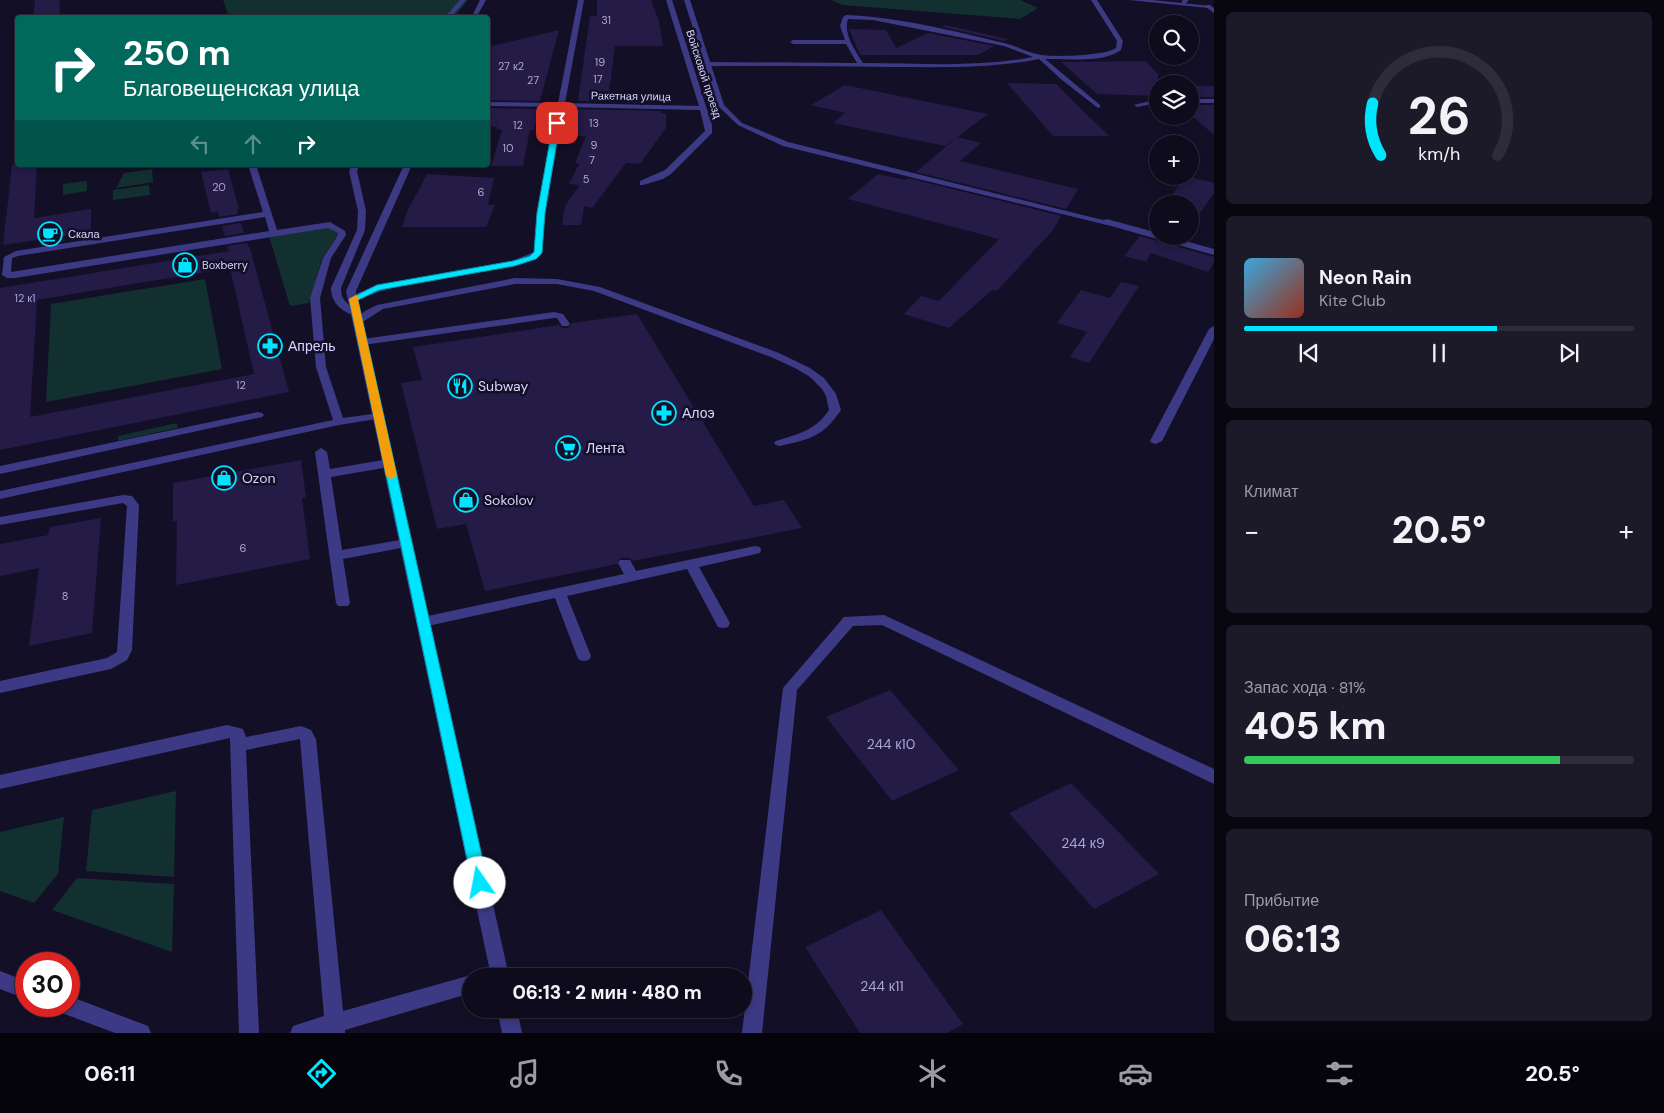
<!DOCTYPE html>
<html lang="ru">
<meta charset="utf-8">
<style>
:root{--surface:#0e0b1c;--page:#1c1929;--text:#f1f3f6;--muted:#9b9ba3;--line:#2e2b3b;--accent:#00e5ff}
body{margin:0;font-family:"DM Sans",sans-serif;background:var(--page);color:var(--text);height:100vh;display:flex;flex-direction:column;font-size:19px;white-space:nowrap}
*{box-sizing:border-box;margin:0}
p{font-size:16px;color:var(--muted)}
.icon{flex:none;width:28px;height:28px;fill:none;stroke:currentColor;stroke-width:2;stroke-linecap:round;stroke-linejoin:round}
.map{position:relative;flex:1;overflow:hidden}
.details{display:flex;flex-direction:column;gap:12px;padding:12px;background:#08060f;width:450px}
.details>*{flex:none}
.guide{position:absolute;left:15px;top:15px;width:475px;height:152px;border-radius:5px;box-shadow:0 2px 8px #0003,0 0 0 1px var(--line);background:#00695c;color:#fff;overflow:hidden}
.tools{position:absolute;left:1149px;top:15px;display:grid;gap:10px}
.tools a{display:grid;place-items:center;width:50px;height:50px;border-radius:50%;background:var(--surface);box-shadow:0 2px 8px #0003,0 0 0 1px var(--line);font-size:25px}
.speed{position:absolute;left:15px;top:952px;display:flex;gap:10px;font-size:25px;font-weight:700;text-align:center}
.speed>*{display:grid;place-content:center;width:65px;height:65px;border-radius:50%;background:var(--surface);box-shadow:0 2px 8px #0003,0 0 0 1px var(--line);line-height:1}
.speed .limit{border:8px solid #d22;background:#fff;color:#111}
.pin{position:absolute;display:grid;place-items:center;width:42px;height:42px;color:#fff;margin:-21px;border-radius:10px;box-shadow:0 2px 8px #0006}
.me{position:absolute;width:55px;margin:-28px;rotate:348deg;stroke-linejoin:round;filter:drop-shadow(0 0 4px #0008)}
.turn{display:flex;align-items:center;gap:18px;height:105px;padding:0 25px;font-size:22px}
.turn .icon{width:65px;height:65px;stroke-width:2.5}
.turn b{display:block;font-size:35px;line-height:42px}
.lanes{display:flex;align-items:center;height:48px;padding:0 25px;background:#0003;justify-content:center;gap:25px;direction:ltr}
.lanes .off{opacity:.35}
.big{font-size:38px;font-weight:800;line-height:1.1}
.details .tile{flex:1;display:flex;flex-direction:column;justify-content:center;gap:8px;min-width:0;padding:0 18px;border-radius:8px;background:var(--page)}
.details .dial{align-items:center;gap:0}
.dial svg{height:130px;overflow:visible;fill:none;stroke:var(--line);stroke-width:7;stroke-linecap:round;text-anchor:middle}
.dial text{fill:var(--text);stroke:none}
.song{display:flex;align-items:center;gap:15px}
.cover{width:60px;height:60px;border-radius:8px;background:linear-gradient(135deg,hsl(200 70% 55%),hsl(10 70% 35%))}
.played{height:5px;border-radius:2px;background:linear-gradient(90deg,var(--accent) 65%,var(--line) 65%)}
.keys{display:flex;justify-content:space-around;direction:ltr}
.heat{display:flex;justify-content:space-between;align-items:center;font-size:28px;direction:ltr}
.charge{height:8px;border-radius:4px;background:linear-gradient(90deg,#34c759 81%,var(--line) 0)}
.trip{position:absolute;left:462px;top:968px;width:290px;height:50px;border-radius:25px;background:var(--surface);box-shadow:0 2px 8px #0003,0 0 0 1px var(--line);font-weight:800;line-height:50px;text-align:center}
.tabs{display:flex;height:80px;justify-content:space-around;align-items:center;background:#06040b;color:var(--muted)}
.tabs .icon{width:35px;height:35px}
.tabs .selected{color:var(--accent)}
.tabs b{font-size:22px;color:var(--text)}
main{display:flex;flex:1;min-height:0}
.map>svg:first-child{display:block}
.green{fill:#12302f}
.building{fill:#241b47;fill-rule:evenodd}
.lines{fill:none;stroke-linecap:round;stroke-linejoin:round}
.lane{fill:#3d3a85;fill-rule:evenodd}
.street{fill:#3d3a85;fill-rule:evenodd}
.route{fill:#00e5ff;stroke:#0095a6}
.slow{fill:#f59e0b}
.labels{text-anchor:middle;stroke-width:5;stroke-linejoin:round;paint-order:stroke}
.number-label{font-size:11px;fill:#aca6d1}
.far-street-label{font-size:11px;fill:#d9d4ff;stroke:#130f26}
.far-poi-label{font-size:11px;fill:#d9d4ff;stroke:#130f26;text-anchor:start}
.poi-label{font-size:14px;fill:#d9d4ff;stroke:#130f26;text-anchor:start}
.near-number-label{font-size:14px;fill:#aca6d1}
</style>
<main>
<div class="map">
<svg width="1214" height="1033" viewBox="0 0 1214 1033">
<rect width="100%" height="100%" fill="#130f26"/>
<path class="green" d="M223,0H468L456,15L436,18L229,17Z
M831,0H1020L1038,8L1020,19L842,5Z
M152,169L153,182L116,188L124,173Z
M87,181V191L63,195V184Z
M149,185L150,195L113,200V190Z
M331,227L339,233L322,259L309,303L290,306L269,236Z
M205,279L222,369L46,402L51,304Z
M177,423L178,428L118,441V436Z
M176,791L174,877L86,871L92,810Z
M64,817L58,874L34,903L0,891V832Z
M77,878L174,884L172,952L52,910Z"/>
<path class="building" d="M35,0H60L59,18H33Z
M597,0H651L659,21L663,46H615L609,92H628V96H661V103L578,101L590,16H597Z
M945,25L1008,39L1005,41L942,27Z
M849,29L886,30L896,48L928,33L995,46L978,55H860Z
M559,30L540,101L488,100V47Z
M1146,61L1158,74V96L1097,94L1061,62Z
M1007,83L1056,84L1109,136H1053Z
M845,85L988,114L945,146L833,123L845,113L811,105Z
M1190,86H1214V97H1190Z
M1190,105H1214V135L1190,114Z
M488,108L540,109L534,130H530L523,166H491L502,130L496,129L497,127L488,126Z
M577,109L661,111V113L666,114V128L640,164L626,163L592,208L584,206L581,225H562L565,206L580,185L569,184L579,164L575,163L586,136H575Z
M957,137L981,143L960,161L1078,189L1066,209L916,172Z
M12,165H37L34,218L91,209V232L3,245Z
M228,169L239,209H237L238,214L219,217L218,212L211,213L201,172Z
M427,174L494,178L488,205H495L486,227H402L407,212Z
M878,174L906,180L908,178L1061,216L1053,230L997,291L992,290L949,328L904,314L921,296L939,301L999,239L848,199Z
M1186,176L1214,183V193L1190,227V204H1165Z
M241,223L244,233L225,236L222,226Z
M1140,236L1214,257V263L1208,272L1151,253L1146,262L1124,256Z
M247,243L250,248L289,392L0,450V288L229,251L227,246ZM230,268L254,374L30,417L37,300Z
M1121,282L1139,286L1089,363L1070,357L1087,332L1057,323L1081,290L1110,298Z
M637,314L754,506L784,500L802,528L633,561L630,558H620L617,564L485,591L466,524L437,529L401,383L422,380L413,347L559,325L562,328H568L572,323Z
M301,460L306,497L302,498L310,559L176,585L177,521L173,522V483Z
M101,518L92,633L29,646L39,568L0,576V544L48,535L50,527Z
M890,690L959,770L892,801L826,717Z
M1071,783L1159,874L1094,909L1009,813Z
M881,910L963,1024L947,1033H860L805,947Z"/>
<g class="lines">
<path class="lane" d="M460,0H466L450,18H444Z
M1091,0H1097L1123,41L1121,50C1101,64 1069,58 1045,59L1100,105V107L1098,108L1062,80L1039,59C990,69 940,67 890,67C830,66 768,66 707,66L704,64L707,62L857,63L846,44H793L790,42L793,40H845L840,26L843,17L846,15C897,17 954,31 1004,43C1017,46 1028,53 1041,55C1055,57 1105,56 1116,48L1117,41ZM848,19L873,20L1004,46L1033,57C978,68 919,63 863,63C855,50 843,34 848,19Z
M1183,0H1189L1184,5L1181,3Z
M1206,5H1210L1214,8V13L1206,7Z
M1158,99V103L1137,107L1134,105Z
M1190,99H1214V103H1190Z
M248,165H256L277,230L330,222L345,231L346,235L331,258L320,298L326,367L343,418L379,413L383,414L385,416L383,418L339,425L0,499V491L333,420L316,367L310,298L323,258L338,235L337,232L328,228L15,278H7L2,275L4,257L16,251L263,212ZM265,217L269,231L11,272L12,258L18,256Z
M352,165H360L357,171L366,211L365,230L341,288C341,304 351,304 361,313L356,316C342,312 331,303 331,288L357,230L358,211L349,171Z
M1107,219L1158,233V236H1167L1214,249V255L1104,224V220Z
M515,278L557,279L600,287L779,353L810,368L824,378L836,394L841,410C823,437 810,439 780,446L776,445L774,443L776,441C798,434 816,430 829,410L826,396L822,389L810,377L795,368L771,357L594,291L557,284H515L383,309L361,323L358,324L353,321L365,311L377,305Z
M554,312L563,314L570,324L568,326H562L557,318H554L363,345L358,342L363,339Z
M1214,326V339L1162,441L1156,444L1152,443L1150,441L1209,329Z
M258,412L262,413L264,415L262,417L0,474V466Z
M321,448L327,452L330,469L389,459L395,463L389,467L331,477L342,550L406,539L412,543L406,547L343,559L350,603L348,606H338L336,603L315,452Z
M123,495L132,496L139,505L132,650L127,660L111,669L0,693V681L107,658L117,652L127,506L123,503L0,525V517Z
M755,546L760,547L761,550L760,553L699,567L730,623L728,627L723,628L718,627L687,569L567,596L591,656L589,660L584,661L579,660L577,656L555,598L423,627L418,626L416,622L418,618L423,617L624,574L618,563L620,560H630L636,571Z
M884,615L1214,769V784L882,625L853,626L797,690L762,1033H742L783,688L844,617Z
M227,725L243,729L246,737L301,726L311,730L316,739L343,1011L471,975L475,976H471V993L345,1030V1033H290L293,1026L324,1016L300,739L246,750L259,1033H239L230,738L0,789V775Z
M0,971L26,981V999L0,989Z
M69,996L148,1026L151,1033H115L62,1013L59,1006H69Z"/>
<path class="street" d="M480,0H486L476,18H471Z
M578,0H584L565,103L699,106L666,0H672L712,125V133L671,174L663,179L643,185H640V181L665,170L705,131L700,110L564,107L545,213L541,255C527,266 503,268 486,271C443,279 397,282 358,300L509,976H491L346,291L404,165H412L356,291V294L377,285L512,261L534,252L537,213L557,107L488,106V102L558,103Z
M684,0H690L724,105L742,123L788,142L1111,222L1107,225L783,146L738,125L718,106Z
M1129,0H1152L1211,6L1208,8Z
M497,1009H517L522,1033H502Z"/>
</g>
<path class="route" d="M557,121L560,123L545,213L542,253L536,259L514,266L379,290L358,300L488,883L485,888L480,890L474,888L472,883L349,299L377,285L513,261L530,256L534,252L537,213L553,123Z"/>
<path class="slow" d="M356,295L360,298L358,300L397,476L391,479L386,476L349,299Z"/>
<defs>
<g id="cafe-ring" transform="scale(1.25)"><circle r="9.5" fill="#130f26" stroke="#00e5ff" stroke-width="1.5"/><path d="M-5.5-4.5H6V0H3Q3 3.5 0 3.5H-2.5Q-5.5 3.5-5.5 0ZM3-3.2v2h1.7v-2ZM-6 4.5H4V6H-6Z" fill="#00e5ff"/></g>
<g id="shop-ring" transform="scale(1.25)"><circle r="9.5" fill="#130f26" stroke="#00e5ff" stroke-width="1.5"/><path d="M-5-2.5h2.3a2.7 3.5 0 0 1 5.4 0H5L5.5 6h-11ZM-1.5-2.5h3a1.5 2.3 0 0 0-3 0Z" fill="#00e5ff"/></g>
<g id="pharmacy-ring" transform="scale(1.25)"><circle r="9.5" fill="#130f26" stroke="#00e5ff" stroke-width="1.5"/><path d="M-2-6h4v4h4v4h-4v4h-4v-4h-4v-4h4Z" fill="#00e5ff"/></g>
<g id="restaurant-ring" transform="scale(1.25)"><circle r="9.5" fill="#130f26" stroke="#00e5ff" stroke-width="1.5"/><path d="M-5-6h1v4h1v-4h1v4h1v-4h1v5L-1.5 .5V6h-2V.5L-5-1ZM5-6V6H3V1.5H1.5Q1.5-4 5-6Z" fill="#00e5ff"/></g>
<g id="supermarket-ring" transform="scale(1.25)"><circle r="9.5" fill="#130f26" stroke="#00e5ff" stroke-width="1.5"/><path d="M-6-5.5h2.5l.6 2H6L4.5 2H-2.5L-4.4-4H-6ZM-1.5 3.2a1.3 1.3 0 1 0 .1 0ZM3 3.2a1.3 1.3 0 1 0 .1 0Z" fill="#00e5ff"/></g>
</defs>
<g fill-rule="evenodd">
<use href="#cafe-ring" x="50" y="234"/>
<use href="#shop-ring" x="185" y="265"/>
<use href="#pharmacy-ring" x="270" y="346"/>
<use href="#restaurant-ring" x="460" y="386"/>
<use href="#pharmacy-ring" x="664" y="413"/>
<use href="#supermarket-ring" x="568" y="448"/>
<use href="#shop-ring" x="224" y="478"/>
<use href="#shop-ring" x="466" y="500"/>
</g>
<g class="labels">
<g class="number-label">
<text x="606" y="24">31</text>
<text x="600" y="66">19</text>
<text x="511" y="70">27 к2</text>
<text x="598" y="83">17</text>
<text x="533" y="84">27</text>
<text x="594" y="127">13</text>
<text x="518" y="129">12</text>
<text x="594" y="149">9</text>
<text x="508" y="152">10</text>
<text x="592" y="164">7</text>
<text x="586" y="183">5</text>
<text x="219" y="191">20</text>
<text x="481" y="196">6</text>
<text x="25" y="302">12 к1</text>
<text x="241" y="389">12</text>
<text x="243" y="552">6</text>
<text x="65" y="600">8</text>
</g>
<g class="far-street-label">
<text transform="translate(704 74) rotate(72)" y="4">Войсковой проезд</text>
<text transform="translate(631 96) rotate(1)" y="4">Ракетная улица</text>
</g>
<g class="far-poi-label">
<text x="68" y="238">Скала</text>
<text x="202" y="269">Boxberry</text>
</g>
<g class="poi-label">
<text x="288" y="351">Апрель</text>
<text x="478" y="391">Subway</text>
<text x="682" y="418">Алоэ</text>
<text x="586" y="453">Лента</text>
<text x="242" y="483">Ozon</text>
<text x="484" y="505">Sokolov</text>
</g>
<g class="near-number-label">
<text x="891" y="749">244 к10</text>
<text x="1083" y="848">244 к9</text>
<text x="882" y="991">244 к11</text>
</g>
</g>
</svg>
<div class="tools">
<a><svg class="icon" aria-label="search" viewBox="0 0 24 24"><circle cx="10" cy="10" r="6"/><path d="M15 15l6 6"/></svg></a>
<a><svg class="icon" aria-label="layers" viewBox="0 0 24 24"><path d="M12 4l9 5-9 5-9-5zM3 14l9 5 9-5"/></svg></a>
<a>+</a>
<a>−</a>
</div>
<div class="speed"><div class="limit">30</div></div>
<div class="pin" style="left:557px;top:123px;background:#d93025"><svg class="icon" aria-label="arrive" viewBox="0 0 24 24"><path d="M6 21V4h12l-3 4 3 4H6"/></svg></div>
<svg class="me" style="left:480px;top:883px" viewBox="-20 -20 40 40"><circle r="19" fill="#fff"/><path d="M0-13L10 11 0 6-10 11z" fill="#00e5ff"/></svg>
<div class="trip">06:13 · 2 мин · 480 m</div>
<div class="guide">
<div class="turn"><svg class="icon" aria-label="right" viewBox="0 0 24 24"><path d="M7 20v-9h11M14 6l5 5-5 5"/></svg><div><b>250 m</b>Благовещенская улица</div></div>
<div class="lanes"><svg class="icon off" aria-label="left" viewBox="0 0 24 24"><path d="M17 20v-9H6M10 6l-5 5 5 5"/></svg><svg class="icon off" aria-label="ahead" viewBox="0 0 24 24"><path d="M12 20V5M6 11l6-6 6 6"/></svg><svg class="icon" aria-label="right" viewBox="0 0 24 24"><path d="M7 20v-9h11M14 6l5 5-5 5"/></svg></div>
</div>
</div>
<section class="details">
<div class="tile dial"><svg viewBox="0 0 100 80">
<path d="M14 69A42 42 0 1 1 86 69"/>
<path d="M14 69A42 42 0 0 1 9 37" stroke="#00e5ff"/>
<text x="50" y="56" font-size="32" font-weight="700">26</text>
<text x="50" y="72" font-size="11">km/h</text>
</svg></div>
<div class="tile">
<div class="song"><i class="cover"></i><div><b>Neon Rain</b><p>Kite Club</p></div></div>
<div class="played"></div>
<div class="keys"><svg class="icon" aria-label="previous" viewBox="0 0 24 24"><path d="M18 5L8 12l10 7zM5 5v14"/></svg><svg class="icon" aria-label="pause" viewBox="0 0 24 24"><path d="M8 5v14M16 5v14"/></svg><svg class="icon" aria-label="next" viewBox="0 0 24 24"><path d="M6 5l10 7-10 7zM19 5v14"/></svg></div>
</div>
<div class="tile"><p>Климат</p>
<div class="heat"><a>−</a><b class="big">20.5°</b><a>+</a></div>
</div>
<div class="tile"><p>Запас хода · 81%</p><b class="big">405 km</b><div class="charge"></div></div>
<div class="tile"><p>Прибытие</p><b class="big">06:13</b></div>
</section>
</main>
<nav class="tabs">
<b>06:11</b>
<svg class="icon selected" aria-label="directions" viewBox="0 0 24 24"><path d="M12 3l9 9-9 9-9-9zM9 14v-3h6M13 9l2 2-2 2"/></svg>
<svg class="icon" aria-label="music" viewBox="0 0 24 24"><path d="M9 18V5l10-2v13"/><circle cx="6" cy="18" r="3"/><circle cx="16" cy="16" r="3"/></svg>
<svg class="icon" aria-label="phone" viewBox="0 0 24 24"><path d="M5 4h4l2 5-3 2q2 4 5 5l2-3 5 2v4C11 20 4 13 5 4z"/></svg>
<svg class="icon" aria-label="climate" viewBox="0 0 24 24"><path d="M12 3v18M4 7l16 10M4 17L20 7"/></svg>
<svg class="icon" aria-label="car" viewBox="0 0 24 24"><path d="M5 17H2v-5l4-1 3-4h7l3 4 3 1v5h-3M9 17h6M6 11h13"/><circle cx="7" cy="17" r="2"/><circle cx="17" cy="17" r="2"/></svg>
<svg class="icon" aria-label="filters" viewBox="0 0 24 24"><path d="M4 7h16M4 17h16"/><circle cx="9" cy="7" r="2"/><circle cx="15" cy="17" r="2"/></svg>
<b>20.5°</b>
</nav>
